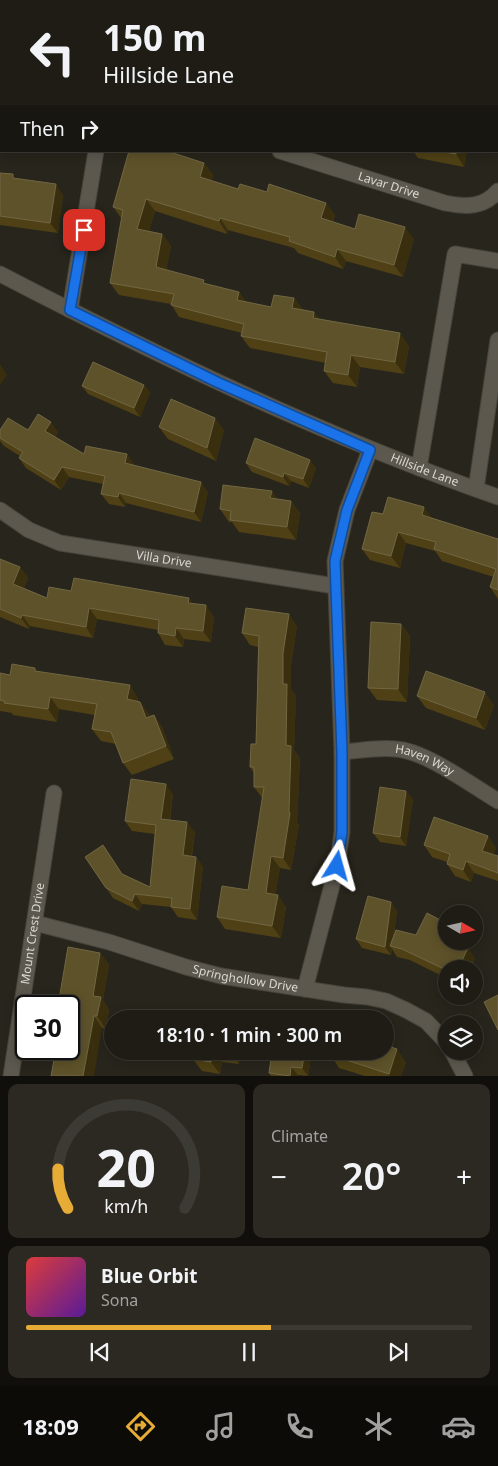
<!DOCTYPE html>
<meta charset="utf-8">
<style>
:root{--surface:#1e1c15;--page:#2b2922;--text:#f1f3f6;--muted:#a1a1a0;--line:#3c3a34;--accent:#e6ac36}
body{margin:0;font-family:"Noto Sans",sans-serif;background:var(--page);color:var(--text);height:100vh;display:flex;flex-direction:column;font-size:19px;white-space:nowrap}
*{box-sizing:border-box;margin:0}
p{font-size:16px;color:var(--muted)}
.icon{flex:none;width:28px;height:28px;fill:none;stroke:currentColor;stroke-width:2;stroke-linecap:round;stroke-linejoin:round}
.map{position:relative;height:1076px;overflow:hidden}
.drawer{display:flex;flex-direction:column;gap:8px;padding:8px;background:#100f0c;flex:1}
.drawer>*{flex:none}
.banner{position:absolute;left:0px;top:0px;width:499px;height:152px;box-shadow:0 2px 12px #0003,0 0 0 1px var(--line);background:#1e1c15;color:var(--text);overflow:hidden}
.needle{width:32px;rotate:99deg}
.controls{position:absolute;left:438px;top:905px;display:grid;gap:10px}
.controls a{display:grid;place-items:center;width:45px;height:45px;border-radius:50%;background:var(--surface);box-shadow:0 2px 12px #0003,0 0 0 1px var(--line);font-size:25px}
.speed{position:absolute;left:15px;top:995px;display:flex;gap:10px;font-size:25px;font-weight:700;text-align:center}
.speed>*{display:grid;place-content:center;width:65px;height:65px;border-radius:50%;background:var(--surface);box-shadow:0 2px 12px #0003,0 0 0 1px var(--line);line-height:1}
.speed .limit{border:2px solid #111;border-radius:8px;background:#fff;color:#111}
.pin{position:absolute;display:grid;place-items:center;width:42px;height:42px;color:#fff;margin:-21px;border-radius:10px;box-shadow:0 2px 8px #0006}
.me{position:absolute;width:55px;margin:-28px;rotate:8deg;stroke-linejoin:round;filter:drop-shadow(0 0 4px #0008)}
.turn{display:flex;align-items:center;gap:18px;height:105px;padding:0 20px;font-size:22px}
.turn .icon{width:65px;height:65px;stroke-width:2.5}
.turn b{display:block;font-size:35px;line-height:42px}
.then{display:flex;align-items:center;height:48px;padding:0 20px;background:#0003;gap:10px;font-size:19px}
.big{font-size:38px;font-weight:600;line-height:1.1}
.drawer .tile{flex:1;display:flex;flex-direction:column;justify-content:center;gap:8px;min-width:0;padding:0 18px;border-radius:10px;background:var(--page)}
.drawer .dial{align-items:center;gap:0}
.dial svg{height:130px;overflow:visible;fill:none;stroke:var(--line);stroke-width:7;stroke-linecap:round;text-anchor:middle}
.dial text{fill:var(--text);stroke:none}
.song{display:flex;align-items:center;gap:15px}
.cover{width:60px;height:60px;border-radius:8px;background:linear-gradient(135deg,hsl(0 70% 55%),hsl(270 70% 35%))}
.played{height:5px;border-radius:2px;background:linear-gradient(90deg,var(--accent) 55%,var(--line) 55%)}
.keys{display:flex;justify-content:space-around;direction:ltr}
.heat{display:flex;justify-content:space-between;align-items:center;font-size:28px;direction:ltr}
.drawer .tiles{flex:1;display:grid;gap:8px;grid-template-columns:1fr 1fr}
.tile:last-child{grid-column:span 2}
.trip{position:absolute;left:104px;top:1010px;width:290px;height:50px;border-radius:25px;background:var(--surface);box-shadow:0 2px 12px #0003,0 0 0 1px var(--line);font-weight:600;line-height:50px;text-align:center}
.dock{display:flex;height:80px;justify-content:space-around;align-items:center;background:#0c0b08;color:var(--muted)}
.dock .icon{width:35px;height:35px}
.dock .active{color:var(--accent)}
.dock b{font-size:22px;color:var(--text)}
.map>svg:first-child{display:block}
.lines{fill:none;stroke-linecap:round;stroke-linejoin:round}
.minor-casing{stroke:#46433b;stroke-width:17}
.minor{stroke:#5c584e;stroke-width:15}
.wall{fill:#4f4115}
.shaded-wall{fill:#392f0f}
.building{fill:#5e522a;stroke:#716744}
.route-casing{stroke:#114b97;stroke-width:12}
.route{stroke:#1a73e8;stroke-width:9}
.labels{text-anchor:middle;stroke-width:5;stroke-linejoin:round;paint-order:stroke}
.street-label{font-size:12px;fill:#dbd9d3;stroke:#1e1b13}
</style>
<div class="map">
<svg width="498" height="1076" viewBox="0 0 498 1076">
<rect width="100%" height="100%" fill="#28251c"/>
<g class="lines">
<g class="minor-casing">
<g id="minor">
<path d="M120,1V0"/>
<path id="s1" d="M280,151L445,203C466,207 483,208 498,191"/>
<path id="s2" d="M0,274C162,358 326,437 498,497"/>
<path d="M70,310L96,151"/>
<path d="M419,468L455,254L498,261"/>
<path d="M476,489L498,340"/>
<path id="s3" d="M0,510L29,530L60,543L335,586"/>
<path id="s4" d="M342,752C359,751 378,747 396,749C426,751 471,785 498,801"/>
<path id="s5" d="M35,923L109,942L186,967L221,976L344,995L367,997L386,1001L406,1010L426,1021L446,1042"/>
<path d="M305,989L337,866L342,832V752L335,561L347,510L370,450"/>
<path d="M452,1051L465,1076"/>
<path id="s6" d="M11,1076L54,793"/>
</g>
</g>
<use href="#minor" class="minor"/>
</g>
<path class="wall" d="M16,0H76V1H16Z
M413,151H467L464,167L418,158Z
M204,163L213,175L211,181L238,189L335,215L333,222L355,229L414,239L403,277L346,261L343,269L298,253L294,248L228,230L227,234L155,211L149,231L162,234L171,246L166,270L207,284L239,292L246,302L271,307L294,298L302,309L314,312L319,319L409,346L404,374L360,367L357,387L333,383L324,371L326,363L250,348L241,336L242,333L179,317L171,304L119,295L110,283L122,219L113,207Z
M0,173L63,195L58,233L0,225Z
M144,385L150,393L140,417L88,394L82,386Z
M159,427L224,430L216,461L168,439Z
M0,430H28L58,432L55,437L84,454H127L134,465L208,492L201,522L126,503L125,507L109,504L101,494L103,484L69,477L61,490L26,468L19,458L20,456L4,446L0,441Z
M246,463L316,468L309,488L291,481L289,486L252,472Z
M278,499L291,501L300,513L296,540L239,532L232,522H229L220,509Z
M372,512L432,518L498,539V599L490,587L494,577L442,561L435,551L406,543L400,568L370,560L362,549Z
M0,559L20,567L28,578L24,588L47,598L71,591L193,604L214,617L211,642L184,639L183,647L165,645L158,633V630L97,619L93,638L30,626L29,629L0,617Z
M401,624L410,636L407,702L377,700L368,688Z
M297,626L291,665V689L296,696L294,750L300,758L297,823L299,825L291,870L280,868L275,895L286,907L281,938L225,929L217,917L248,890L263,799L254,787V773L250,767L256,744L258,647L250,645L242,633Z
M38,671L138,698V701L140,702L150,716L154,715L162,727L174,759L132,775L123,763L116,744L101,741L92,729L95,715L59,709L57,722L13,715L12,713L0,711V673L10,675Z
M417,696L494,705L485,730L426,708Z
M173,794L170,820L195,832L192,856L196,857L203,867L197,920L178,917L171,907L142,904L139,911L113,898L85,857L123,874L150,887L155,834L132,831L125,821Z
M413,799L406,846L380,842L373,833Z
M488,836L496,848L493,855L498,856V881L474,873L471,882L455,876L447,864V862L432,857L424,845Z
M397,911L394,934L416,935L456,942L468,948L475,959L446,969V978L410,960L397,957L392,949L391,955L362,948L356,939Z
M100,953L109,965L103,1000L109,1010L106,1029L102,1028L51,1076Z
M195,1051H242L239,1064L222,1062L220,1074L202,1071L193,1059Z
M312,1051L308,1076L298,1075L297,1076H271L269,1073Z
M331,1055L406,1062L401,1076H365L339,1068Z"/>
<path class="shaded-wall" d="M66,0H76V1H67Z
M187,0H198V1H187Z
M481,0H491V1H481Z
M456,151H467L464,167L456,154Z
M204,163L213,175L208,190L200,177Z
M56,184L63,195L58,233L50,223Z
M146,199L155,211L146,242L137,229Z
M326,203L335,215L330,230L321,218Z
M220,218L228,230L227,234L219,221Z
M405,227L414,239L403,277L394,265Z
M162,234L171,246L165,280L156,267Z
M337,249L346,261L343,269L335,257Z
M239,292L247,304L237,300Z
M294,298L303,311L292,308Z
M314,312L323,324L313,318Z
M400,333L409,346L404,374L395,362Z
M351,355L360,367L357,387L348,375Z
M0,364L7,375L0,385Z
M144,385L150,393L140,417L134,408Z
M215,418L224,430L216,461L207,448Z
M51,422L58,432L52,441L45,431Z
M127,454L134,464L132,473L125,463Z
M310,460L316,468L309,488L303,479Z
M62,467L69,477L61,490L54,480Z
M284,473L291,481L289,486L283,477Z
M201,482L208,492L201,522L194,512Z
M272,491L281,504L270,498Z
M119,493L126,503L125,507L118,497Z
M291,501L300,513L296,540L287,527Z
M424,507L432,518L422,515Z
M398,532L406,543L400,568L391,556Z
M20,567L28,578L21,595L13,584Z
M189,598L197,609L188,603Z
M206,605L214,617L211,642L203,631Z
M89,608L97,619L93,638L86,627Z
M289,614L297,626L291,665V689L296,696L294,750L300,758L297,823L299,825L291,870L283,858L289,812L283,684V653Z
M22,615L30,626L29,629L21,618Z
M401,624L410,636L407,702L398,689Z
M176,628L184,639L183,647L175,636Z
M130,685L138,698L136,712L127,699Z
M485,692L494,705L485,730L476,718Z
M50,697L59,709L57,722L48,709Z
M140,702L149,714L155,730L146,718Z
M154,715L162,727L174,759L166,746Z
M166,784L173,794L168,829L161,819Z
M406,791L413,799L406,846L400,837Z
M187,822L195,832L190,865L183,855Z
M488,836L496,848L490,863L482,851Z
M271,856L280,868L274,905L266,893Z
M196,857L203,867L197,920L190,909Z
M466,861L474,873L471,882L463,870Z
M135,894L142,904L139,911L132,901Z
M278,895L286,907L281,938L272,926Z
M391,902L397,911L392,947L390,946L392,949L391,955L385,947Z
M468,948L475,959L471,969H458Z
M100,953L109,965L103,1000L109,1010L106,1029L97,1016L93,996Z
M94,1016L102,1028L94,1076H83Z
M397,1049L406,1062L401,1076H390L389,1074Z
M213,1051H215L222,1062L220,1074L211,1062Z
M231,1051H242L239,1064L231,1052Z
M305,1051H312L308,1076L302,1068Z
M291,1067L298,1075L297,1076H290Z"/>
<path class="building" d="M16,0H50V1H16Z
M156,0H187V1H155Z
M444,0H481V1H444Z
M129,151H167L204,163L200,177L238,189L240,184L267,192L269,184L326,203L321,218L355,229L359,214L405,227L394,265L337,249L335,257L289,241L290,237L220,218L219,221L146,199L137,229L162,234L156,267L204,280L203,283L239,292L237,300L271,307L274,295L294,298L292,308L314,312L313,318L400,333L395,362L351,355L348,375L324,371L327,352L241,336L244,324L171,305L174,294L110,283L123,210L113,207Z
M439,151H456V154Z
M0,173L13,174V178L56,184L50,223L0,216Z
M93,362L144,385L134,408L82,386Z
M171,399L215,418L207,448L159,427Z
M38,414L51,422L45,431L84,454L86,446L127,454L125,463L201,482L194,512L119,493L118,497L101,494L105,476L62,467L54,480L19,458L23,452L0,438V430L8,418L28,430Z
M255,438L310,460L303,479L284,473L283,477L246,463Z
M223,485L272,491L270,498L291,501L287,527L230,520L231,511L220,509Z
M388,497L424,507L422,515L498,539V590L490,587L496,569L434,549L436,542L398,532L391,556L362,549L372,512L383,514Z
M0,559L20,567L13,584L47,598L49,587L71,591L74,578L189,598L188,603L206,605L203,631L176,628L175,636L158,633L159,620L89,608L86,627L22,615L21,618L0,609Z
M246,608L289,614L283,653V684H287L286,745L291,746L289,812L290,813L283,858L271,856L266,893L278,895L272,926L217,917L222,886L248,890L264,787H254V767H250L251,744H256L259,636L242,633Z
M371,622L401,624L398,689L368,688Z
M12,664L35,668V671L130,685L127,699L140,702L146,718L154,715L166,746L123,763L111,732L92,729L97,704L50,697L48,709L4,703L5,701L0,700V673L10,675Z
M426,671L485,692L476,718L417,696Z
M131,779L166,784L161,819L187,822L183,855L196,857L190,909L171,907L172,898L135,894L132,901L106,888L85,857L103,845L122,874L150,887L156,825L125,821Z
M380,787L406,791L400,837L373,833Z
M434,817L488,836L482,851L498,856V873L466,861L463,870L447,864L450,854L424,845Z
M368,896L391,902L385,947L356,939Z
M427,913L446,923V941H453L468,948L458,969H446V970L402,949L390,946L396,930L416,935Z
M68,947L100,953L93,996L101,997L97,1016H94L83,1076H51L56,1049H69V1006H58Z
M498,995V1030L484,1002Z
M195,1012L236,1019H194Z
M385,1045L397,1049L389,1074L331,1055L332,1051H385Z
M195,1051H213L211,1062L193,1059Z
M272,1051H305L302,1068L291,1067L290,1076L269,1073Z"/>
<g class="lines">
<g class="route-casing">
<path id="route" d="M84,230L70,310L219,383L370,450L347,510L335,561L342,752V832L337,866"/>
</g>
<use href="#route" class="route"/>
</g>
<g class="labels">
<g class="street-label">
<text dy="4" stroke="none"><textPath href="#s1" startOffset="114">Lavar Drive</textPath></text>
<text dy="4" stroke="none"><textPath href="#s2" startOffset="468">Hillside Lane</textPath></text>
<text dy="4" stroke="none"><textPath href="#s3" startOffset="174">Villa Drive</textPath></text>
<text dy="4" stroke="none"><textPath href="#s4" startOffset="85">Haven Way</textPath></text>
<text dy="4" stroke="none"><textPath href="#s6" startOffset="144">Mount Crest Drive</textPath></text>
<text dy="4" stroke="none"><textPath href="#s5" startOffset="218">Springhollow Drive</textPath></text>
</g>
</g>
</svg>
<div class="controls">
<a><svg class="needle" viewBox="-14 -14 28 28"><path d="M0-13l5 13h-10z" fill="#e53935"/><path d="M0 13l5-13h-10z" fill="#a1a1a0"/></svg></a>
<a><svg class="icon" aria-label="sound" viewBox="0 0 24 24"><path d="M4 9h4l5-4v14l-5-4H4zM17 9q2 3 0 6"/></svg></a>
<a><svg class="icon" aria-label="layers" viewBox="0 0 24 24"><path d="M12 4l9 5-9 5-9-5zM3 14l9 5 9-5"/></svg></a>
</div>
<div class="speed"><div class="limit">30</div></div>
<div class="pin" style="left:84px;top:230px;background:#d93025"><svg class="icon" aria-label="arrive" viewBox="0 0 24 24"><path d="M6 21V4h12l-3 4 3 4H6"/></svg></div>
<svg class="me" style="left:337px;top:866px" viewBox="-20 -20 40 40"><path d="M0-17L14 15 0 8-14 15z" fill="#1a73e8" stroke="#fff" stroke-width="4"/></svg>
<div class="trip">18:10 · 1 min · 300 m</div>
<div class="banner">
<div class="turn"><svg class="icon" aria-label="left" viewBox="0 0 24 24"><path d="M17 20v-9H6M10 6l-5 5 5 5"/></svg><div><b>150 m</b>Hillside Lane</div></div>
<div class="then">Then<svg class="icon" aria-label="right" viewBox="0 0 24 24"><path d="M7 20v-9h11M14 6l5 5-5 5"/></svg></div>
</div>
</div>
<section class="drawer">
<div class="tiles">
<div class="tile dial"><svg viewBox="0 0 100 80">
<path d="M14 69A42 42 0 1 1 86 69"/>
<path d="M14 69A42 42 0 0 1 8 45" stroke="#e6ac36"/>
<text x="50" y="56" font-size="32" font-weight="700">20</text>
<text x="50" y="72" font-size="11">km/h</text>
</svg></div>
<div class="tile"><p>Climate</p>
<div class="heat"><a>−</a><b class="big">20°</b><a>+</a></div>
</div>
<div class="tile">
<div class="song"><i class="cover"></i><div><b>Blue Orbit</b><p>Sona</p></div></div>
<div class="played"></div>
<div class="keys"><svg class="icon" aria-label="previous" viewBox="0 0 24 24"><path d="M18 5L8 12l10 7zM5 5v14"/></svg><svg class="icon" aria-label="pause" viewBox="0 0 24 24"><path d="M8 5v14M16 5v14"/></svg><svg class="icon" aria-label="next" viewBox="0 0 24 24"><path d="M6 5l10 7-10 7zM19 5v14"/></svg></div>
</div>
</div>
</section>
<nav class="dock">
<b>18:09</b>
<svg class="icon active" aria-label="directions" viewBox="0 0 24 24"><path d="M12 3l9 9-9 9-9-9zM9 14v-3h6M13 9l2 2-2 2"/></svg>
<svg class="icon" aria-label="music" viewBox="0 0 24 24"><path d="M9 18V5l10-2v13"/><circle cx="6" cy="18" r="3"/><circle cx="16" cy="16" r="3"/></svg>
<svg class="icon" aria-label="phone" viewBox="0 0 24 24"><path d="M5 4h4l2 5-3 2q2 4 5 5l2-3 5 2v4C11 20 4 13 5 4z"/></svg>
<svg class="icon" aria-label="climate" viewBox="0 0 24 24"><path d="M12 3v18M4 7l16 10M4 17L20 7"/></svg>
<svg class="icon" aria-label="car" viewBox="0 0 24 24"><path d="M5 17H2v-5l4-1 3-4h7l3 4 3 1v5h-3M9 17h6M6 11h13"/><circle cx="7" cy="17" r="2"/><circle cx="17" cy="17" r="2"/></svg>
</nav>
